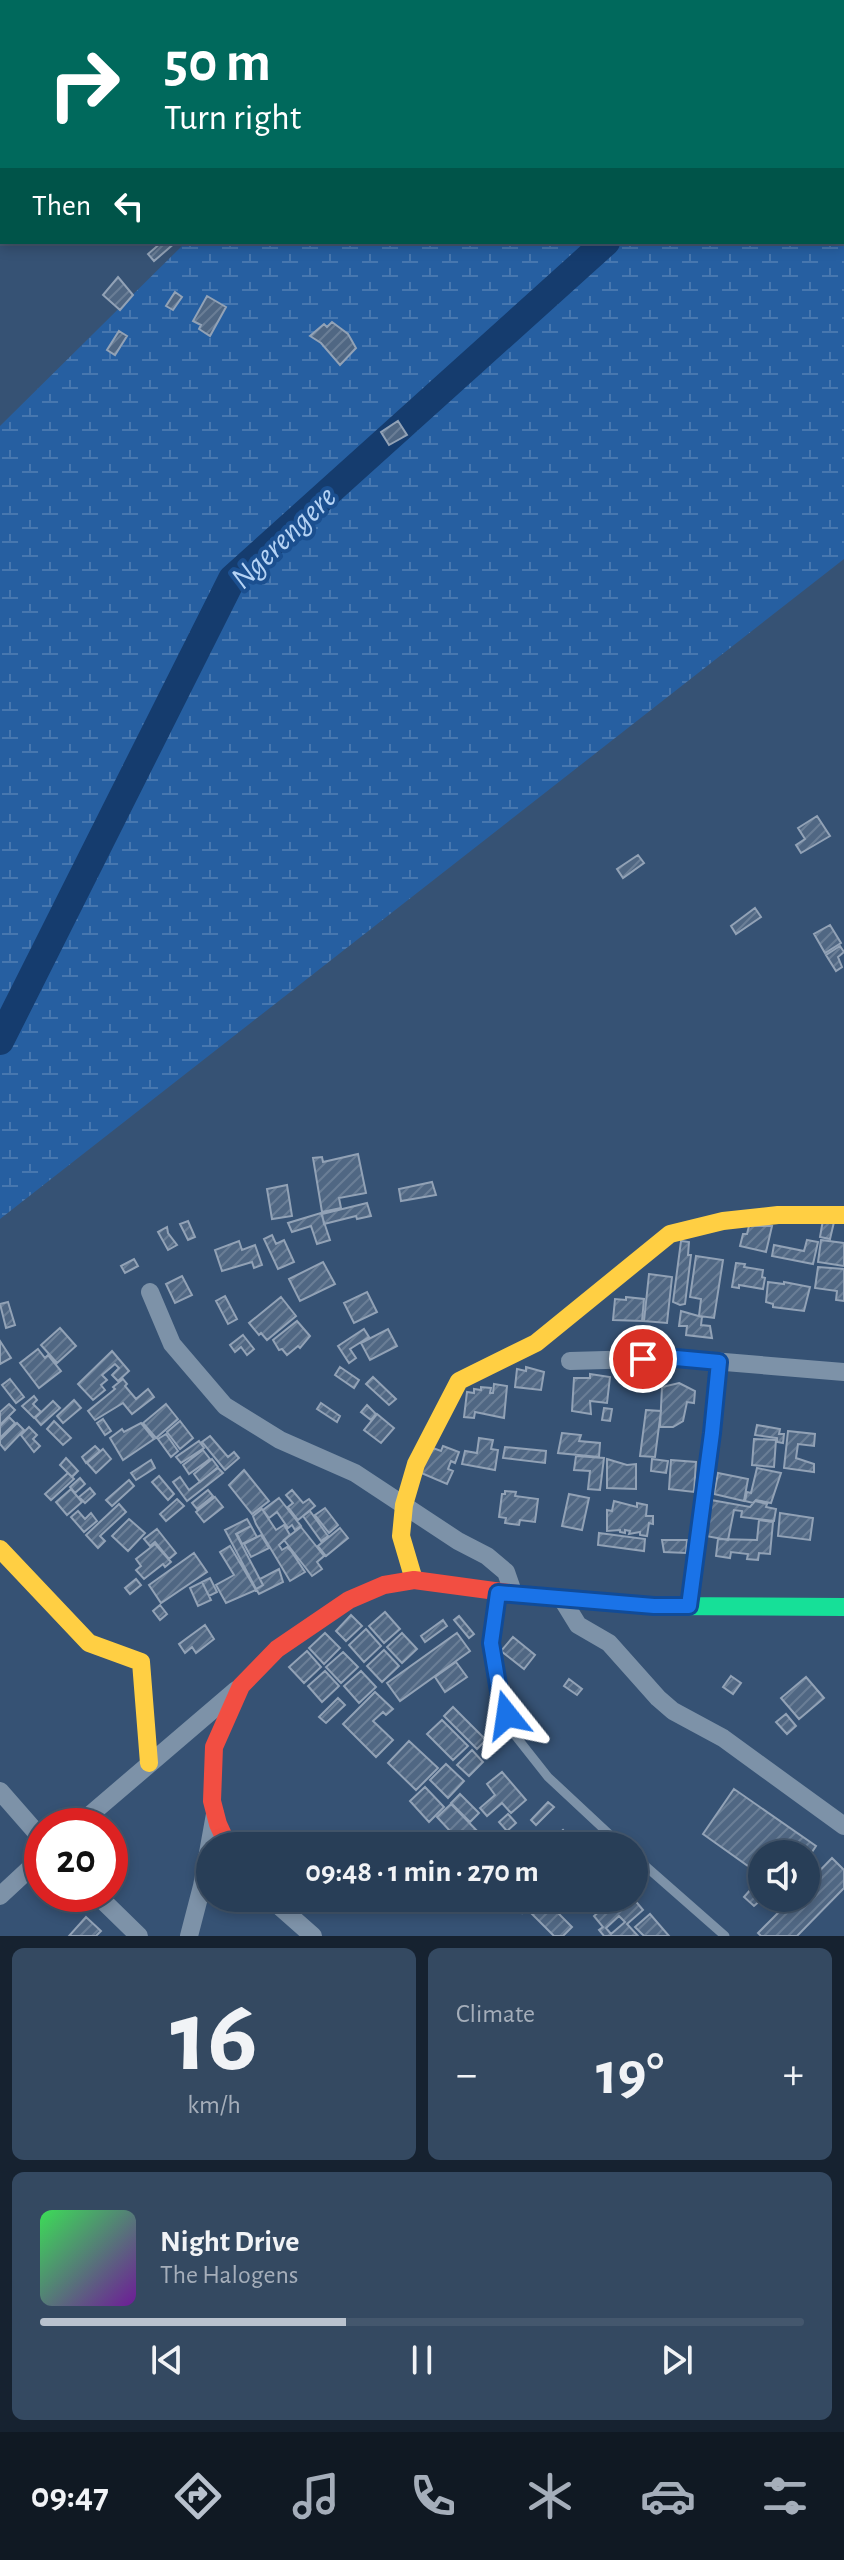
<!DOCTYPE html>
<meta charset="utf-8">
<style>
:root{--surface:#283e57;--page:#344961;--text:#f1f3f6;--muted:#a5aeba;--line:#44576d;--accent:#b9c2ce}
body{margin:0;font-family:"Alegreya Sans",sans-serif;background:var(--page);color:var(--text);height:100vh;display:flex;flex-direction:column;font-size:30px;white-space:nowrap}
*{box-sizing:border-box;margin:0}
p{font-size:26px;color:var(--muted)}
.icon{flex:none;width:44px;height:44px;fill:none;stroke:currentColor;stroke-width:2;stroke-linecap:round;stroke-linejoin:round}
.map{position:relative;height:1936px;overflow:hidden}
.panel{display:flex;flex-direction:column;gap:12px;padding:12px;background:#162230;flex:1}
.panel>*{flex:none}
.hud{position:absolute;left:0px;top:0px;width:844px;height:244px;box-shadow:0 4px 12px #0003,0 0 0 2px var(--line);background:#00695c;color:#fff;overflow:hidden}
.controls{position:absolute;left:748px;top:1840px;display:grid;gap:16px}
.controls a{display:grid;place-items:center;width:72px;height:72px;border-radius:50%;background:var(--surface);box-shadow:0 4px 12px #0003,0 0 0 2px var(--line);font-size:40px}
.speed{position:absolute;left:24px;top:1808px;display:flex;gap:16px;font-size:40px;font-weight:700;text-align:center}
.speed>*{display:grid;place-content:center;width:104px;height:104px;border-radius:50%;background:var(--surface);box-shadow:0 4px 12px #0003,0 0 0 2px var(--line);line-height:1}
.speed .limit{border:12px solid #d22;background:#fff;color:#111}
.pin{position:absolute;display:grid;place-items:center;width:68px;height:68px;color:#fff;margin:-34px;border:4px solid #fff;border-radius:50%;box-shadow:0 2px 8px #0007}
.me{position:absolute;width:88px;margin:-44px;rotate:345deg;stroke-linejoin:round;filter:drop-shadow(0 0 6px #0008)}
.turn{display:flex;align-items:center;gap:28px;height:168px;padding:0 32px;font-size:36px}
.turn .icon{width:104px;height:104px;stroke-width:2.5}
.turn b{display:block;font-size:56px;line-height:68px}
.then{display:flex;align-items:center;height:76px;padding:0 32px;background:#0003;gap:16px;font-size:30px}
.big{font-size:60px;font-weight:600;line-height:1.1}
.panel .card{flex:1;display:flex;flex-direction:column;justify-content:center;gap:12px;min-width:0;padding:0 28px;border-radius:12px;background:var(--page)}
.panel .dial{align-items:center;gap:0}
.dial b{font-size:104px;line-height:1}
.song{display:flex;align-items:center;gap:24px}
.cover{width:96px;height:96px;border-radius:12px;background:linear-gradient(135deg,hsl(130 70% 55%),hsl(280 70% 35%))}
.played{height:8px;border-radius:4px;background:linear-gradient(90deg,var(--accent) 40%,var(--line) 40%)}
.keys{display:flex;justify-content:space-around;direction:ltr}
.heat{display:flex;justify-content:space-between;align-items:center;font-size:44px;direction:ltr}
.panel .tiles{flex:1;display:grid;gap:12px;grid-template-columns:1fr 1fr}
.card:last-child{grid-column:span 2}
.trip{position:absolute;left:196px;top:1832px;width:452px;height:80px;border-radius:40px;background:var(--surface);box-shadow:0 4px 12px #0003,0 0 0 2px var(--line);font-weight:600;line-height:80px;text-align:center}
.tab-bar{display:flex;height:128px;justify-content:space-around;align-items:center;background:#101923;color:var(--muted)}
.tab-bar .icon{width:56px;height:56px}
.tab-bar .current{color:var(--accent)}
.tab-bar b{font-size:36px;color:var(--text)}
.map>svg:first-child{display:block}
.wetland{fill:url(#wetland-marsh)}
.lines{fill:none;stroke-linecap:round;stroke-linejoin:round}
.river{stroke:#153c6e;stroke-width:28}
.building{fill:url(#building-hatch);stroke:#92a2b6;stroke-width:2;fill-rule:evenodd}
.lane{stroke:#7d92a8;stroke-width:9}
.street{stroke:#7d92a8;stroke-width:18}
.fast{stroke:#16e098;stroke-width:18}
.slow{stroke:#ffcf43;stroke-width:18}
.jam{stroke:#f24e42;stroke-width:18}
.route-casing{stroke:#114b97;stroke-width:20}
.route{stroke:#1a73e8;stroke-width:14}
.labels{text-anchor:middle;stroke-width:8;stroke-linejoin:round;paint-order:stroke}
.water-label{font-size:32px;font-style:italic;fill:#b5d3f5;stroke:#1b4f8f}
</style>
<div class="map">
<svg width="844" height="1936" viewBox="0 0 844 1936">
<defs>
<pattern id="wetland-marsh" width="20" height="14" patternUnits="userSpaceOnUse" patternTransform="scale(2)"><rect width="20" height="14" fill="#265fa1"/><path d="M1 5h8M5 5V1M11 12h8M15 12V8" fill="none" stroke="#4777af"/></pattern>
<pattern id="building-hatch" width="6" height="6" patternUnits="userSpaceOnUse" patternTransform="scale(2)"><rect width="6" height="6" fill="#506783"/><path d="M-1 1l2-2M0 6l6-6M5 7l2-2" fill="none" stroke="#6a7e96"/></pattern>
</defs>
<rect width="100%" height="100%" fill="#365274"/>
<path class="wetland" d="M401,0H844V559L0,1219V426L186,242H842V2H400Z"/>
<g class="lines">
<path class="river" d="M842,30L844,28
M0,1041L232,579L606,242"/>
</g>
<path class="building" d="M162,242H176L154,261L148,254Z
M118,277L133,295L120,310L103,295Z
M175,292L182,297L173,310L166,306Z
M207,296L226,307L210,336L199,329L201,325L193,321Z
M332,322L348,334L356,348L340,365L321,343L310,336L324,324L327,327Z
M119,331L127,336L115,355L107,350Z
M398,421L407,435L389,445L381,432Z
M817,816L830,836L801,853L796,845L805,839L798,828Z
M638,855L644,863L623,878L617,869Z
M755,908L761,917L736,934L731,926Z
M830,925L841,943L825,953L814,934Z
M840,946L844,952L838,957L842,967L836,971L826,955Z
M358,1154L366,1193L339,1198L341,1208L322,1212L313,1158L322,1157L323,1162Z
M432,1182L436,1195L401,1201L399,1189Z
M287,1185L292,1216L272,1219L267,1189Z
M367,1203L371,1216L357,1219L356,1216L324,1224L322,1214Z
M321,1213L330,1240L317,1244L311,1226L292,1232L288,1223Z
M823,1220L834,1222L830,1239L820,1237Z
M188,1221L195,1237L188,1240L180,1224Z
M749,1226H772L766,1252L740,1246L743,1234H747Z
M167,1227L168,1233L177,1245L168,1250L158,1232Z
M272,1235L276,1244L284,1240L294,1262L278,1269L264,1239Z
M807,1240L818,1242L813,1264L772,1256L774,1245L804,1251Z
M821,1240L844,1243V1266L818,1262Z
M239,1241L242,1250L255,1245L262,1265L254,1268L252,1262L222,1271L215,1250Z
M681,1241L689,1242L688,1255H691L685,1304L680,1305L673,1302Z
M696,1256L723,1260L714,1318L699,1316L701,1299L690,1297Z
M134,1259L138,1266L125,1273L121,1266Z
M323,1262L335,1284L300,1301L289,1279Z
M736,1263L745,1264L744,1267L763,1270L762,1277L765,1278L763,1289L739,1285V1288L732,1287Z
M818,1267L844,1269V1301L836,1300L837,1291L815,1288Z
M649,1274L672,1277L667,1323L644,1321Z
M182,1276L192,1295L175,1303L166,1284Z
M768,1282L784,1284V1282L810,1287L804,1311L773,1307V1304L766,1302Z
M367,1292L377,1312L354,1323L344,1303Z
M225,1296L237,1319L228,1324L216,1301Z
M281,1297L296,1316L267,1340L261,1333L259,1335L249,1323Z
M626,1297L644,1299L642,1321L613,1320L615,1299L626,1300Z
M8,1302L15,1325L6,1328L0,1304Z
M681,1311L702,1317L701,1325L710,1326L712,1338L686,1335L687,1326H679Z
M297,1321L310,1336L300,1348L298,1346L287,1355L282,1349L279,1350L273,1340Z
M60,1328L76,1346L57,1363L41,1345Z
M364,1329L369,1337L350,1349L356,1358L349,1363L338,1346Z
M388,1329L397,1346L370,1360L361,1343Z
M243,1335L254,1349L247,1355L241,1347L235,1352L230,1345Z
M0,1341L11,1358L0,1364Z
M38,1349L45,1358L48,1355L61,1371L39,1388L20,1363Z
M112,1351L129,1371L118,1381L112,1375L119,1368L115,1364L102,1375L107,1380L101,1385L105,1390L93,1400L78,1384Z
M340,1367L359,1380L354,1388L335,1375Z
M526,1367L544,1372L541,1390L515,1387L517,1369L526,1371Z
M590,1374L610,1377L607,1403L590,1401L591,1414L572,1411L574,1378H590Z
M373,1377L396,1399L389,1405L366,1384Z
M10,1379L24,1397L16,1403L2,1385Z
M123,1379L127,1384L125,1386L136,1399L148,1389L154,1397L132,1414L123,1403L95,1420L88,1411L115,1389L113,1387Z
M679,1383L695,1391L694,1403L687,1402L683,1421L673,1427H660L662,1387Z
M494,1384L507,1386L504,1418L475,1412L474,1418L464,1417L467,1392L474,1393V1389L481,1390V1387L491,1388L490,1393H493Z
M34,1396L37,1400L33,1404L41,1412L34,1418L22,1406Z
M74,1400L81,1408L63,1423L57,1416Z
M53,1401L60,1408L41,1425L35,1418Z
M321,1403L340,1416L337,1422L317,1409Z
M9,1404L15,1410L0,1425V1412Z
M166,1404L178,1419L156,1438L143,1423Z
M367,1405L376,1414L371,1420L361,1412Z
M604,1408L612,1409L610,1421L602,1420Z
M646,1410L661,1411L655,1457L640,1456Z
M377,1414L394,1428L381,1443L364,1430Z
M9,1417L15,1423L0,1438V1426Z
M103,1419L111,1431L105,1435L97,1423Z
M54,1421L71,1438L63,1445L47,1429Z
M180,1421L193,1438L180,1449L167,1432Z
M17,1423L24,1430L5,1450L0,1444V1440Z
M141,1423L154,1439L123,1460L110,1438L122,1429L124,1432Z
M757,1425L780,1429L779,1434H784L783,1443L777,1442V1438L755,1435Z
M29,1427L37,1435L33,1439L40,1446L34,1452L21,1435Z
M788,1431L815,1434L814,1446L798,1444L796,1458L814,1464V1472L784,1468Z
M562,1433L581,1435L579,1441L600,1443L599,1457L558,1453Z
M166,1434L178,1451L171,1457L158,1439Z
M210,1436L228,1457L234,1452L239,1458L225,1470L202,1442Z
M479,1438L493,1440L491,1449L498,1450L495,1470L462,1464L465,1451L477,1453Z
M754,1439L776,1440L774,1467L752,1465Z
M199,1441L204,1448L181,1463L176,1457Z
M95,1446L100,1451L86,1463L82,1457Z
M443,1446L459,1452L455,1463L451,1461L448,1469L453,1471L447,1484L419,1472L433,1448L441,1451Z
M505,1447L546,1451L545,1463L503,1458Z
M103,1449L111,1459L96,1473L87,1463Z
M203,1450L210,1459L189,1474L183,1465Z
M576,1456L604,1458L600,1490L588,1489L590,1471L574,1470Z
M66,1458L78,1471L72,1477L60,1465Z
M212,1459L218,1467L200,1482L194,1474Z
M607,1459L627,1465L636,1464V1489L607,1488Z
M652,1459L668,1461L666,1473L651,1471Z
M151,1460L155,1468L136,1480L131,1473Z
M671,1460L696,1462L694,1492L669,1489Z
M218,1468L223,1473L187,1501L173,1482L180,1477L189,1490Z
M757,1468L781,1473L771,1503L756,1500L753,1503L745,1501L747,1492L751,1493Z
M244,1470L269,1501L252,1514L229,1485Z
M68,1473L74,1479L51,1500L45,1494Z
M718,1473L748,1479L744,1501L714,1494Z
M159,1476L174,1494L168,1500L152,1482Z
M80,1478L85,1484L75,1493L70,1487Z
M129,1480L134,1486L112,1506L106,1500Z
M90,1488L95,1494L85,1503L79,1497Z
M71,1489L82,1502L67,1515L56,1502Z
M208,1490L213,1496L197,1509L192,1503Z
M292,1490L303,1503L309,1499L315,1506L298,1520L288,1507L293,1503L286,1495Z
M505,1491L516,1492L515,1496L538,1499L535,1522L520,1520L519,1525L505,1523L506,1518L499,1517L502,1494H505Z
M569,1494L589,1498L582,1530L562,1526Z
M215,1497L223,1507L204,1522L196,1512Z
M279,1498L301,1526L295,1530L292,1525L288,1528L277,1512L269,1518L263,1510Z
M177,1499L184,1506L166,1521L160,1514Z
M711,1500L750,1507L755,1501L767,1504L766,1507L776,1509L774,1521L741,1517L742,1511L734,1510L728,1540L706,1536Z
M614,1501L637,1507V1503L647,1505L646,1516H653V1524L649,1523L647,1536L640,1535V1532L629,1534L630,1531L625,1530V1533L620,1532V1530L607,1531V1510L612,1511Z
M119,1504L126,1512L100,1536L105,1541L98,1548L86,1535Z
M325,1508L338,1525L329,1533L315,1515Z
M262,1509L276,1530L284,1525L290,1535L279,1545L282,1550L287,1547L291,1551L305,1572L290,1581L256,1524L253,1516Z
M78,1511L85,1519L91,1513L97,1521L84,1532L71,1517Z
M310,1511L328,1536L321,1541L303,1516Z
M780,1513L813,1518L810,1540L778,1536Z
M129,1519L145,1533L128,1551L112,1536Z
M247,1519L251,1526L236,1534L263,1585L256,1589L225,1530Z
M759,1520L773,1522L770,1554L759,1553L758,1560L747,1559L748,1554L731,1552L730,1558L716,1556L718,1539L757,1540Z
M251,1526L257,1537L242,1544L237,1534Z
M301,1527L324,1556L317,1562L322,1569L312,1576L284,1540Z
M340,1528L348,1538L326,1556L318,1546Z
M157,1529L176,1553L169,1559L155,1542L150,1546L144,1539Z
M599,1533L645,1539L644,1551L598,1545Z
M261,1535L269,1548L251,1557L244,1544Z
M662,1540H687L686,1553L664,1552Z
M155,1544L171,1562L165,1567L163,1564L144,1579L136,1570L141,1566L136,1559Z
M230,1546L256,1590L226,1603L216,1585L234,1575L220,1552Z
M194,1553L207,1572L161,1603L149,1585Z
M279,1569L283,1582L259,1594L256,1589L263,1585L260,1579Z
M210,1578L217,1592L209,1596L202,1582Z
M136,1579L141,1585L130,1594L125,1588Z
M202,1582L211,1600L198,1606L190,1588Z
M160,1605L167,1614L160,1620L153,1611Z
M385,1612L400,1629L384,1643L369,1626Z
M351,1615L362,1626L346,1641L336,1631Z
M459,1616L474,1634L469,1638L454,1620Z
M443,1620L447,1626L425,1642L421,1636Z
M205,1625L214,1639L196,1653L192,1647L185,1653L179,1644Z
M366,1629L381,1646L364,1662L349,1645Z
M325,1633L340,1648L324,1664L309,1648Z
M402,1633L417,1649L402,1663L387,1647Z
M457,1633L470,1651L400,1701L387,1683Z
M513,1637L535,1655L524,1669L501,1651Z
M384,1650L399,1666L382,1682L367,1666Z
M307,1651L321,1667L304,1683L289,1667Z
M343,1652L358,1667L341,1683L326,1667Z
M456,1662L467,1677L445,1692L435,1677Z
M325,1671L339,1686L322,1702L308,1686Z
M361,1671L376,1687L359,1703L344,1686Z
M731,1676L741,1683L733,1694L723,1687Z
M806,1677L824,1698L799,1719L781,1698Z
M569,1679L582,1689L577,1695L564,1686Z
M375,1692L393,1709L386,1715L383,1712L373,1721L393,1740L376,1757L343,1724Z
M338,1698L345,1705L326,1723L319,1717Z
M453,1707L486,1740L477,1749L444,1716Z
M786,1714L796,1726L787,1734L776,1722Z
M442,1720L468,1746L453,1760L427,1734Z
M409,1741L438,1768L416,1790L388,1763Z
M472,1750L483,1762L469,1776L457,1765Z
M446,1764L464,1781L448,1798L430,1780Z
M502,1772L526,1800L511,1813L502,1803L487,1816L480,1808L495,1795L487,1784Z
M425,1787L444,1807L429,1822L410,1801Z
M734,1789L816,1846L806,1861V1854H762V1876L703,1834Z
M460,1794L479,1813L470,1822L451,1803Z
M548,1802L554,1807L536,1825L531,1820Z
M451,1804L482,1836L471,1846H464L437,1817Z
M508,1814L516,1823L507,1831L499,1822Z
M563,1830L577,1846H551L549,1843Z
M832,1858L844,1870V1888L797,1936H761L758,1933L793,1898H806V1885Z
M751,1889L762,1899L754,1906L744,1897Z
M514,1898H533L522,1913L511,1902Z
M604,1898H633L643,1910L627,1924L638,1936H604L599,1930L603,1927L594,1916L609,1903ZM619,1916L625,1922L611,1934L606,1928Z
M544,1899L572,1927L563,1936H554L530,1912Z
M650,1914L669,1936H644L635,1927Z
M86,1917L101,1931L96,1936H69Z"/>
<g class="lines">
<path class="lane" d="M498,1597L491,1643L500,1697L514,1734L548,1777L622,1846
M634,1856L725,1936"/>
<path class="street" d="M36,0L38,2
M123,2L124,0
M150,1292L172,1344L225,1406L280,1440L355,1473L458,1541L487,1556L506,1572L514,1595
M570,1361L676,1358L844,1372
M562,1599L578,1625L609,1643L658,1698L673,1711L723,1738L844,1826
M689,1606L712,1433L719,1362
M0,1791L42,1839
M77,1826L236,1690
M96,1894L139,1936
M0,1896L42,1857
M270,1898L313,1936
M189,1936L202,1886L215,1814"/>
<path class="fast" d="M532,1596L654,1606L844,1607"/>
<path class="slow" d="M0,1549L89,1643L141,1662L149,1763
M414,1580L401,1536L404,1505L416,1464L459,1381L536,1343L670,1234L723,1221L778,1215H844"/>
<path class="jam" d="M228,1846L218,1824L212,1801L214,1747L241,1686L277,1649L349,1600L384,1585L414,1580L532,1596"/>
</g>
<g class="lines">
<g class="route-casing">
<path id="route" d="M507,1715L500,1697L491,1643L498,1593L654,1606H689L712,1433L719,1362L676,1358L643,1359"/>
</g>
<use href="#route" class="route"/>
</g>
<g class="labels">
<g class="water-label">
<text transform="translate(283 537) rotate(-44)" y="11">Ngerengere</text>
</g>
</g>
</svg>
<div class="controls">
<a><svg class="icon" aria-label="sound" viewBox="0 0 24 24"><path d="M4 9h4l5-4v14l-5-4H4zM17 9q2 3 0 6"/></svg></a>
</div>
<div class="speed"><div class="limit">20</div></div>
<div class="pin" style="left:643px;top:1359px;background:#d93025"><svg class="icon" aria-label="arrive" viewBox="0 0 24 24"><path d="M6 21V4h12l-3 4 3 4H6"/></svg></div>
<svg class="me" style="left:507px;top:1715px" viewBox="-20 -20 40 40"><path d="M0-17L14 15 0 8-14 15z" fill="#1a73e8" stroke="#fff" stroke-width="4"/></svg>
<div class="trip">09:48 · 1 min · 270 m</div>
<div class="hud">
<div class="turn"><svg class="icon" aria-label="right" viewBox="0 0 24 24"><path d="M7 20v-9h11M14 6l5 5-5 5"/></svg><div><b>50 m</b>Turn right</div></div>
<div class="then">Then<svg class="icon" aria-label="left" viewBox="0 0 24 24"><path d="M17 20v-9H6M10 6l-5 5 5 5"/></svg></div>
</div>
</div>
<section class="panel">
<div class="tiles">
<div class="card dial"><b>16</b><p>km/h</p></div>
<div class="card"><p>Climate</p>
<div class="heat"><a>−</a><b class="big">19°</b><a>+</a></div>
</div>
<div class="card">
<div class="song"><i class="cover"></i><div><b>Night Drive</b><p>The Halogens</p></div></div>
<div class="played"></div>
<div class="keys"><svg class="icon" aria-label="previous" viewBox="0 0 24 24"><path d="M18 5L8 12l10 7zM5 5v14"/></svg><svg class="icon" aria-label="pause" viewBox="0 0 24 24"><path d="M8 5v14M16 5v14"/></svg><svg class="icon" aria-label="next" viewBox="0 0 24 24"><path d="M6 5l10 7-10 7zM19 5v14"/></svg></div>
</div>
</div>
</section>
<nav class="tab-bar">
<b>09:47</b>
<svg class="icon current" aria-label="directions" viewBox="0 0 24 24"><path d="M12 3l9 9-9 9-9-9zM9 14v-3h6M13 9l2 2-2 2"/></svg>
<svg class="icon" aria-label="music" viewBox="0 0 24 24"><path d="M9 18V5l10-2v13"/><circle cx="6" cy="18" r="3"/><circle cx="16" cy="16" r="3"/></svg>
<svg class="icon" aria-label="phone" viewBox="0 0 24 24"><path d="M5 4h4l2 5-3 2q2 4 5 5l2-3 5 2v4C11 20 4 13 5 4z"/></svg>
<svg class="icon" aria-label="climate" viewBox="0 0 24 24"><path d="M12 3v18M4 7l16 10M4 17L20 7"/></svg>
<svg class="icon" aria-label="car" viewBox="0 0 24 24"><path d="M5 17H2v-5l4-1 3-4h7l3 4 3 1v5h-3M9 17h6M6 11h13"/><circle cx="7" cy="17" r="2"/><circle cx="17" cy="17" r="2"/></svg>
<svg class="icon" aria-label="filters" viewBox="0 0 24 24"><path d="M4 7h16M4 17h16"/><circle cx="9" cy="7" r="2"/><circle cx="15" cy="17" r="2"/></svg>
</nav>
